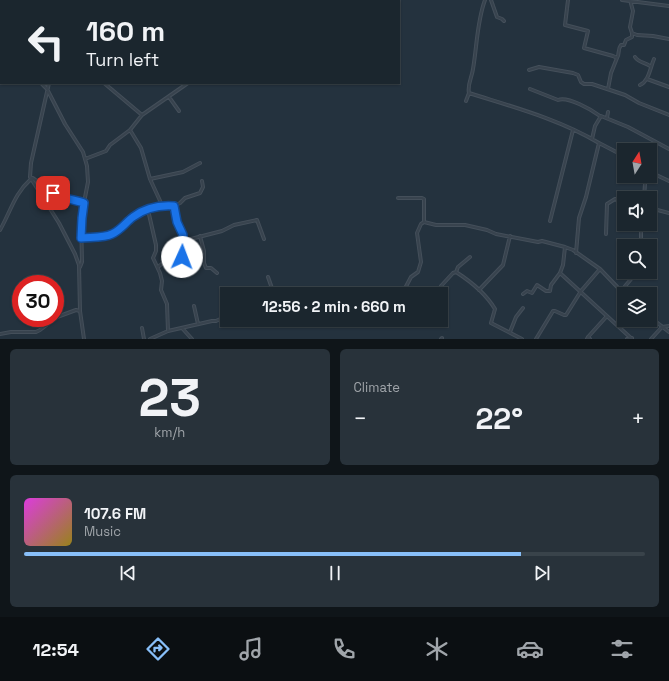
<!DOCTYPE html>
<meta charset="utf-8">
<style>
:root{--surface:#1b262e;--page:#28323a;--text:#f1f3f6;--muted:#a0a5aa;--line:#39434a;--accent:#88bff9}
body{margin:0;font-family:"Space Grotesk",sans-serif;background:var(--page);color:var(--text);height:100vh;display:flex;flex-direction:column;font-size:15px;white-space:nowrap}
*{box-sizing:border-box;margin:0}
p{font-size:13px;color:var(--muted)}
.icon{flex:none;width:22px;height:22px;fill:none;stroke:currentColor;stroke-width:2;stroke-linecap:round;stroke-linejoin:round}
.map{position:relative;height:339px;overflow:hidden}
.sheet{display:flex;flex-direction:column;gap:10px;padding:10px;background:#0f1519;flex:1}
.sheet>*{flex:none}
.banner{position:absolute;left:0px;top:0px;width:400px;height:84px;box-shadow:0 1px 3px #0004,0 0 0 1px var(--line);background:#1b262e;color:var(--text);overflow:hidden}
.needle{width:26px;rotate:11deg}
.fabs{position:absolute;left:617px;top:143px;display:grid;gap:8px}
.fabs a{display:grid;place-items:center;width:40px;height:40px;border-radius:0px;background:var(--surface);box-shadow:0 1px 3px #0004,0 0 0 1px var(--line);font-size:20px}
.speed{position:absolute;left:12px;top:275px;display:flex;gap:8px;font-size:20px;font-weight:700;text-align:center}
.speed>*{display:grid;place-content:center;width:52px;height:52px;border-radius:50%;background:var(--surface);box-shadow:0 1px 3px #0004,0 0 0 1px var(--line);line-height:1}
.speed .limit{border:6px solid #d22;background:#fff;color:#111}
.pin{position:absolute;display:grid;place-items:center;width:34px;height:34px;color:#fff;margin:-17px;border-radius:8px;box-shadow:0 2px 6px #0006}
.me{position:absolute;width:44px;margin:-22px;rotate:2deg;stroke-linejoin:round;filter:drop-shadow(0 0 3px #0008)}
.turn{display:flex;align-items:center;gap:14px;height:84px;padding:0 20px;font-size:18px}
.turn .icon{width:52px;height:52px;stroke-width:2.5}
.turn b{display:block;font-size:28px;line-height:34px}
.big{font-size:30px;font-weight:800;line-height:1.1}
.sheet .tile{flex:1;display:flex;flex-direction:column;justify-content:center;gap:6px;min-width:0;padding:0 14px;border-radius:6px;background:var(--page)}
.sheet .dial{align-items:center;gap:0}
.dial b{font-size:52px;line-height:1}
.song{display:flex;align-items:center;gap:12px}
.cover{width:48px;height:48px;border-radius:6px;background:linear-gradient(135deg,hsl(300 70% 55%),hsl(50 70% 35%))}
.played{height:4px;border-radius:2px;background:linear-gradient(90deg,var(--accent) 80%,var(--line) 80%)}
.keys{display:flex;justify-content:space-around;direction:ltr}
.heat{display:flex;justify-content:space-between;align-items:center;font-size:22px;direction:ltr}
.sheet .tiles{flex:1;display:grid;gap:10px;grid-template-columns:1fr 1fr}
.tile:last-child{grid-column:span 2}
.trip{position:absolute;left:220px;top:287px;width:228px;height:40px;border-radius:0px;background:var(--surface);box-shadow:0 1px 3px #0004,0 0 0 1px var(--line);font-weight:800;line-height:40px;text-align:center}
.menu{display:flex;height:64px;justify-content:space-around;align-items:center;background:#0b0f12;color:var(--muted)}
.menu .icon{width:28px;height:28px}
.menu .current{color:var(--accent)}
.menu b{font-size:18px;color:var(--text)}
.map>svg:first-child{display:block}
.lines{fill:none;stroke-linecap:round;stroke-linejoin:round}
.street-casing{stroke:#444f5a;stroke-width:4}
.street{stroke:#38434e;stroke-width:2}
.route-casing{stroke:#114b97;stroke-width:10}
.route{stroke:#1a73e8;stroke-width:7}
</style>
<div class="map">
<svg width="669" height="339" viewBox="0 0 669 339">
<rect width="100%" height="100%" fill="#24323e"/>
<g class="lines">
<g class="street-casing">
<path id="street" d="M150,0L160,1
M491,0L497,17L502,19L504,21
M568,0L565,25L588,31L584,48L613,56L617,58L611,73L608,89
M622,0L669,6
M630,0L633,11L630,27L632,33L637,35L653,36L669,39
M81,1V0
M140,1V0
M170,1V0
M222,1V0
M635,57C639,63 645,62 650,66
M617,58C620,54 617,50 621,45H624L626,40L632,37V33
M529,70L539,67L573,73L578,75L581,82L584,84H592L625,95L639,103L669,115
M647,79L669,87
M41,83L47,89L65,124L83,152L87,166L88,182L81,218L82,262L80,267
M49,83L31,163L30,177L59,223L75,254L79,265L80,311L84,339
M104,83L142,115
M640,85C649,81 650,68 654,59
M530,89L558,100C568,96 592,110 600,116
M469,93C467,85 472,77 473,69C477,46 477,21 485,0
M169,97L179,111
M466,101L469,93C513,107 559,119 599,143
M607,118L608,112
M130,130L141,148L150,179L162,205
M592,139L595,126L601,116L628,127L669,149
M85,159L106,151L110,145L130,130L142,115L188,83
M650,172L669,181
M30,177C42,181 40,191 47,193C51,194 53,193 57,196L83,203
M150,179L183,172L200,163
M398,198H422L424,199V222
M644,198L645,184L648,176
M174,206L177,222L183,235L182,259L185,272
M650,208L669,213
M148,210L156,245V251L153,258L160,273L162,281L161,290L167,304L168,331
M550,221L573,130
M0,230C11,211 14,194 31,179
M606,234L607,204L615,199L624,202
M200,236L204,251V263L206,268H211L217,273
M81,238L111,235L123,227L133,217L148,209L164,205L174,206L180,203L185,198L200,193L203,187L202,181
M183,241L222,231L234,225L257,220L264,239
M641,246V224
M576,253L579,218L586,197L599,143L624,156
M158,267L164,262L182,259
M600,269L573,250L565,247L563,265L560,273L632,339
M456,272L458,267L470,257
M268,277L274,294
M441,286L453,273L456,272C470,281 486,294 495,309L491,323L522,339
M479,290L503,265L510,236
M621,291L637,272
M402,294L411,277L418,272L421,262L417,233L421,224L424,222L436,225H465L487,230L496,234L538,242L542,241L565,247
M523,294L527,291L532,293L537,285L546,291H550L551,285L560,273
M194,306L198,324
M650,317L669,332
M142,328L144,339
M182,328L192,339
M510,332L516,317L523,308
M0,334L11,332H36L40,330L57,317L76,310L80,311
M588,337L607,316
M150,339L168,331L212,321H216L227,316
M441,339L442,338
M536,339L553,311H555L564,315H566L581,291L600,269L624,294
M587,339L588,337L590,339
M627,339L632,338
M651,339L662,327L669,326"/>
</g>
<use href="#street" class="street"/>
</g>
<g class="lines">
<g class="route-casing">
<path id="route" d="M53,193C59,198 76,200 84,203L82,218L81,238C91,237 104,238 112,234C121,230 126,222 133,217C145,208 160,205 174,206L177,222L183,235L182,247V257"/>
</g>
<use href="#route" class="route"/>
</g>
</svg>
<div class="fabs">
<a><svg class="needle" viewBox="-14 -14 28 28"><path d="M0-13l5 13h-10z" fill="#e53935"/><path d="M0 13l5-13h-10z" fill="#a0a5aa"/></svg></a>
<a><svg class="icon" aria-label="sound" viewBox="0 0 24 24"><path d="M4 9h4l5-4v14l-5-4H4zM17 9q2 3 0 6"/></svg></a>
<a><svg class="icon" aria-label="search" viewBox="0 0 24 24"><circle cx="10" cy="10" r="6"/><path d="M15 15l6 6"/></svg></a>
<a><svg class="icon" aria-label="layers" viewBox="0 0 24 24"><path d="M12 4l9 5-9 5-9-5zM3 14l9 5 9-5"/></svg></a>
</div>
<div class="speed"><div class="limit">30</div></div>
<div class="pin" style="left:53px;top:193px;background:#d93025"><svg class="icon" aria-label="arrive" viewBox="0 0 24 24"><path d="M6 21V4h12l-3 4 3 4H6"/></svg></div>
<svg class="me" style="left:182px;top:257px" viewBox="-20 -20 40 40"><circle r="19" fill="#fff"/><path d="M0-13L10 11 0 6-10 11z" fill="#1a73e8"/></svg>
<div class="trip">12:56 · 2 min · 660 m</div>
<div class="banner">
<div class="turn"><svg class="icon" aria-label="left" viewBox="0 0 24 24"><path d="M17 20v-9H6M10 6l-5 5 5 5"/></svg><div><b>160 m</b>Turn left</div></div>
</div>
</div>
<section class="sheet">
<div class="tiles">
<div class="tile dial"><b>23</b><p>km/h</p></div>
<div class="tile"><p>Climate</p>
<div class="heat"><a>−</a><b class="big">22°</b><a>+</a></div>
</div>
<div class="tile">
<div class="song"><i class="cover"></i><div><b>107.6 FM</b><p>Music</p></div></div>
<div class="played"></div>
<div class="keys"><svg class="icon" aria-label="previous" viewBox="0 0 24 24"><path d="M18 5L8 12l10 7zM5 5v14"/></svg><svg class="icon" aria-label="pause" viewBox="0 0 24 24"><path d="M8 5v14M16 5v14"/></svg><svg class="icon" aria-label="next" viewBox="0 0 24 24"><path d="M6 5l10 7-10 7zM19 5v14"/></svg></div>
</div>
</div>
</section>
<nav class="menu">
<b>12:54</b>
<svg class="icon current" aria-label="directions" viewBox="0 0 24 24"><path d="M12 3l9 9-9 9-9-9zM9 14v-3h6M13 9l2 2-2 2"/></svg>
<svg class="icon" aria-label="music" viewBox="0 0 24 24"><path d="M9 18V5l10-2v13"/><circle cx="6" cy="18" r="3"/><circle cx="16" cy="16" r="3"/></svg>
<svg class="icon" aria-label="phone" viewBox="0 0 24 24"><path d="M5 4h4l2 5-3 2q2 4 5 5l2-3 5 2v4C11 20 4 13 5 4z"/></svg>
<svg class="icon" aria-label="climate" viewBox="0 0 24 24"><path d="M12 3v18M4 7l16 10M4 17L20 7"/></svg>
<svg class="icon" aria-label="car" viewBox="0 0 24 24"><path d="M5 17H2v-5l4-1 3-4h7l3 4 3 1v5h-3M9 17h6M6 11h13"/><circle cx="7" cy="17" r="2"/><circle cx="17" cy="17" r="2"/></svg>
<svg class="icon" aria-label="filters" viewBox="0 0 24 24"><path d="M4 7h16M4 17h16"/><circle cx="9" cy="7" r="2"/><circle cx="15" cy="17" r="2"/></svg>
</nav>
